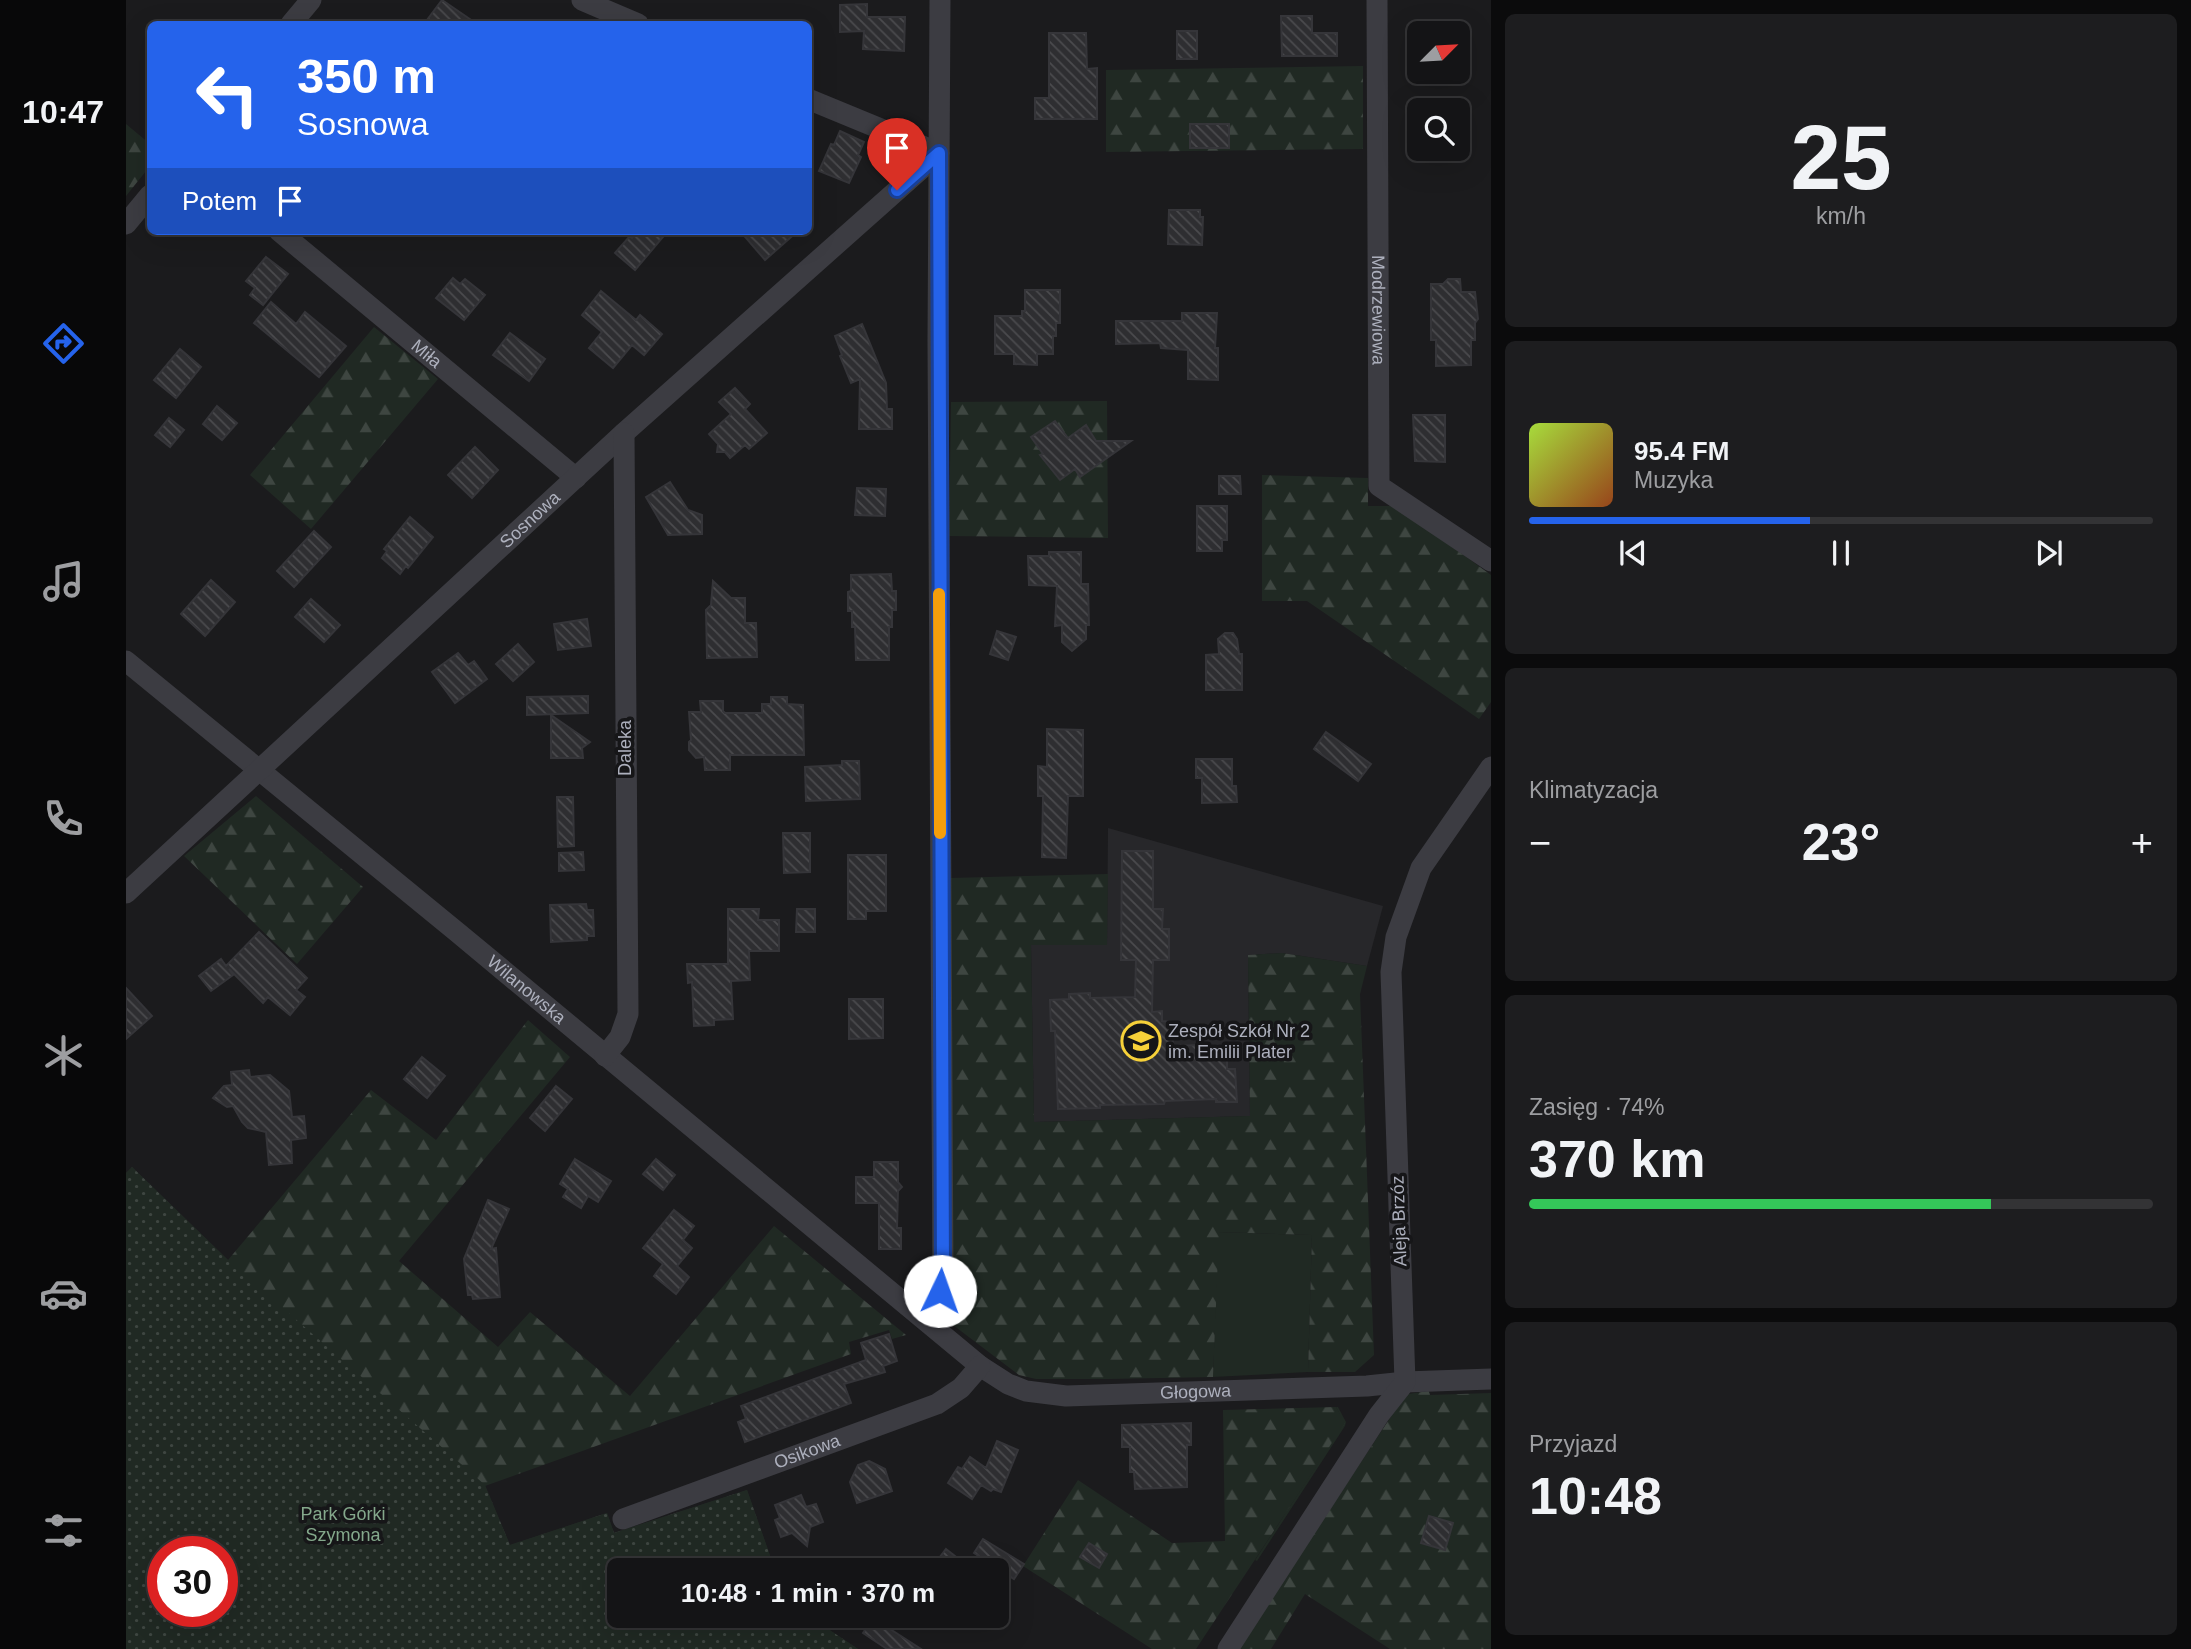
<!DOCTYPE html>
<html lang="pl">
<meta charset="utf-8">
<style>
:root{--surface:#141416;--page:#1d1d1f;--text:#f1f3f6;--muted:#9d9ea1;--line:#333335;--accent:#2563eb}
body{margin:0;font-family:Arial,sans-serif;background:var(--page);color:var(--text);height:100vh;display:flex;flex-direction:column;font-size:26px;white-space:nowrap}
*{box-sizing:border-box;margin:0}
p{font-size:23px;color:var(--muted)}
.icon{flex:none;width:38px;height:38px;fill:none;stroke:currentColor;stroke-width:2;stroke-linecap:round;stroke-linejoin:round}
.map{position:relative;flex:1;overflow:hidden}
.panel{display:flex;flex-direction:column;gap:14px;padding:14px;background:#0b0b0c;width:700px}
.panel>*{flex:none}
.hud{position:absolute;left:21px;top:21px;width:665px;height:214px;border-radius:10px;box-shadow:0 7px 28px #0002,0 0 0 2px var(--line);background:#2563eb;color:#fff;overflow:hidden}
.needle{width:46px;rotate:66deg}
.fabs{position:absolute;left:1281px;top:21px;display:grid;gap:14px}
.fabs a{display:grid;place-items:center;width:63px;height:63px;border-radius:10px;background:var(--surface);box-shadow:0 7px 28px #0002,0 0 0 2px var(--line);font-size:35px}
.speed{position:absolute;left:21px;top:1536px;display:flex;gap:14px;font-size:35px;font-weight:700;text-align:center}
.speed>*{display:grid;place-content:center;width:91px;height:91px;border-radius:50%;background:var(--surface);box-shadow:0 7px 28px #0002,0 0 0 2px var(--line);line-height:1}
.speed .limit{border:10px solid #d22;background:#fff;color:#111}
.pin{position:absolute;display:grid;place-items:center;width:60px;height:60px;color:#fff;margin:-72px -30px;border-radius:50% 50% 50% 0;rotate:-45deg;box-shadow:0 0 7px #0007}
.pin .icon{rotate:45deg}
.me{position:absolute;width:77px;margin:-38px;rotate:3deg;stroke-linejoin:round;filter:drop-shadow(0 0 5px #0008)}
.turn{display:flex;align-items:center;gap:24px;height:147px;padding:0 35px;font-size:32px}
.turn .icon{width:91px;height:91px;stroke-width:2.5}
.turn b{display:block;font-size:49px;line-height:60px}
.then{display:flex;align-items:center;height:66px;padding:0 35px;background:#0003;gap:14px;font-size:26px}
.big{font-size:52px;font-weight:600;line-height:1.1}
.panel .widget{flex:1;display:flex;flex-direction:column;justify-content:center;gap:10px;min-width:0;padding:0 24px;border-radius:10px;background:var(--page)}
.panel .dial{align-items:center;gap:0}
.dial b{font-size:91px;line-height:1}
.song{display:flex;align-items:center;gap:21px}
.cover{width:84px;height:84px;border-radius:10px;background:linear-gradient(135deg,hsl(80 70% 55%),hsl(20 70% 35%))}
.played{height:7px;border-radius:4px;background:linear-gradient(90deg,var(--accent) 45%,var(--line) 45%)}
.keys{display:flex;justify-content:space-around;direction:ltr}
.heat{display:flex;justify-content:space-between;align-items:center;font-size:38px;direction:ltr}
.charge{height:10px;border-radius:5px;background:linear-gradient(90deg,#34c759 74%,var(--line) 0)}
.trip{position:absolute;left:481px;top:1558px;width:402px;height:70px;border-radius:10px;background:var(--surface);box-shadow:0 7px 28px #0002,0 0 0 2px var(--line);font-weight:600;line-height:70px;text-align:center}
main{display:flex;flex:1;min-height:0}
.tabs{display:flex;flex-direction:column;width:126px;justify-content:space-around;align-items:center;background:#080809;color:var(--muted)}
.tabs .icon{width:49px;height:49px}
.tabs .on{color:var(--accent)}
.tabs b{font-size:32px;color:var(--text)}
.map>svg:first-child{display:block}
.built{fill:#27272a}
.grass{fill:#202923}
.forest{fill:url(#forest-firs)}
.park{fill:url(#park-dots);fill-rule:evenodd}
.building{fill:url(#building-back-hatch);stroke:#353539;stroke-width:2}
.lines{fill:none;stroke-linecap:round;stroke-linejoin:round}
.minor{stroke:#3c3c42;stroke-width:21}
.route-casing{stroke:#184099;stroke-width:18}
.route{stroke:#2563eb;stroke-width:12}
.slow{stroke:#f59e0b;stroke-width:12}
.labels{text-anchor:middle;stroke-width:7;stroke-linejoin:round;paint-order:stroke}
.street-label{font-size:18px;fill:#adb0bd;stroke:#161618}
.poi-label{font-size:18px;fill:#adb0bd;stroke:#161618;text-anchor:start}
.park-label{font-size:18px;fill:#84a88b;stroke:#161618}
</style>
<main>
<nav class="tabs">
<b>10:47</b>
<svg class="icon on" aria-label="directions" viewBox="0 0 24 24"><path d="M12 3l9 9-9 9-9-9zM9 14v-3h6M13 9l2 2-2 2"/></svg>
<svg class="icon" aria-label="music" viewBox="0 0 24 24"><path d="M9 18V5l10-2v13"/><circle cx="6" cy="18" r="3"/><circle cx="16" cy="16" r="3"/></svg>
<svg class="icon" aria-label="phone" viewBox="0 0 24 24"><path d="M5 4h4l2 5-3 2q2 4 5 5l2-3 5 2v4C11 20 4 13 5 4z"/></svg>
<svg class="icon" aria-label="climate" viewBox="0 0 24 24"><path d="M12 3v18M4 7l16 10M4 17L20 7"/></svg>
<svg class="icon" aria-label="car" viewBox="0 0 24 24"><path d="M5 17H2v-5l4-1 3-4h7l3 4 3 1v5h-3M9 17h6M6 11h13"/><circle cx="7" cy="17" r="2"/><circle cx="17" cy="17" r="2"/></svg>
<svg class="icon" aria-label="filters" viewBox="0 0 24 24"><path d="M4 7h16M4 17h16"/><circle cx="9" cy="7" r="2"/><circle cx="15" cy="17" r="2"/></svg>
</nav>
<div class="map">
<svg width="1365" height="1649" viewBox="0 0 1365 1649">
<defs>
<pattern id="forest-firs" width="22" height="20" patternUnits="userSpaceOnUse" patternTransform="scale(1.75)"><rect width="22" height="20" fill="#202923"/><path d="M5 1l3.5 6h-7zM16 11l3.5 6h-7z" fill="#3e4641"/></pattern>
<pattern id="park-dots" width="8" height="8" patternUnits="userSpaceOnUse" patternTransform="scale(1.75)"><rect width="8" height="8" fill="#202923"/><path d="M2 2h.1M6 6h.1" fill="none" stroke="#3e4641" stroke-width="1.8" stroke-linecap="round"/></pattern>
<pattern id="building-back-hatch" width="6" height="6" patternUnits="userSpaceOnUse" patternTransform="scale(1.75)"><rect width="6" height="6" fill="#2e2e31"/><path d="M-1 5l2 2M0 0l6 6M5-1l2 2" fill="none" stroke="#4a4a4d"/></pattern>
</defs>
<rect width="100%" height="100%" fill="#1b1b1d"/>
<path class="built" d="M982,828L1257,906L1241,966L1156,953L1122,955L1124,1116L908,1122L905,945L981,944Z"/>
<path class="grass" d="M1092,1232L1186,1235L1182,1372L1087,1377Z
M1210,1407H1212L1220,1422L1219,1426L1131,1561L1129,1560L1218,1423Z"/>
<path class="forest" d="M1237,66V149L980,152V70Z
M0,124L24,144V166L0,196Z
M248,327L312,379L185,529L124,475Z
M981,401L982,538L823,536L825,402Z
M1136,475L1242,478V506H1270L1365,575V702L1353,719L1181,601H1136Z
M130,796L237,887L171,964L58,856Z
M982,874L981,945H905L908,1122L1124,1116L1122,955L1156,953L1241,966L1234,994L1248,1355L1229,1372H1182L1186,1235L1093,1232L1087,1377L981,1379H910L893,1375L827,1325L825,878Z
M402,1020L444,1057L273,1261L372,1347L404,1312L504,1396L648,1226L780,1335L766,1339L763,1330L723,1342L725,1354L359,1486L384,1545L481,1513L488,1533L621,1490L649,1570H494V1615H681L732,1649L169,1630L0,1173L6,1167L102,1260L245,1090L310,1140Z
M1303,1391L1304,1395L1365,1393V1649H1264L1179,1594L1145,1649H1112L1270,1409L1282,1394Z
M1210,1407L1219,1423L1070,1649H1026L897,1566L952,1480L1046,1543L1099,1541L1097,1410Z"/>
<path class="park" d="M6,1167L102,1260L359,1485L384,1545L481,1513L488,1533L621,1490L649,1570H494V1615H681L732,1649H0V1173ZM37,1552H96V1612H37Z"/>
<path class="building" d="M316,0L351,24H298Z
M741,4V17H779L778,51L737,49L738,31L714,32V5Z
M1155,16H1186V33H1211V56H1156Z
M1051,31H1071V59H1051Z
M923,33H960L961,69L971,68V119H909V98H923Z
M1064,124H1103V148H1064Z
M714,131L738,142L732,155L735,157L723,183L693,171L705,144L708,145Z
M1043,210H1074V217H1077L1076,245L1042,244Z
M512,231H542L509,270L489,253L504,236L506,238Z
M614,231H672L639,260Z
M140,257L162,274L137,305L124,295L129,288L120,281Z
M327,278L334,284L339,279L359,295L338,320L310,298Z
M1322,279H1334L1335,292H1349L1352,319L1349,323V340H1345V365L1310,366V340H1305V284H1317Z
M899,290H934V323H930V336H927V354H911V365L888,364V354H869V316H896V311H899Z
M475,291L510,320L514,315L536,334L518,355L506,345L487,368L463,348L476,332L456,315Z
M145,302L170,324L179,312L220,346L193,377L128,323Z
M1056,313H1091L1089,348H1092V380L1062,379V350L1035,348L1034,343L990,344V321H1056Z
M736,324L760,383L761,409H766V429H733L734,379L725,383L714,356L716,355L709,336Z
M384,333L419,359L403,381L367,355Z
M54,349L75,367L50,398L28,380Z
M609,388L624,404L619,409L641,433L623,449L619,445L604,458L599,452H591L592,444L583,434L605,414L593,402Z
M91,406L111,423L96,440L77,424Z
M1287,415H1319V462L1289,461Z
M43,418L58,430L44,447L29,435Z
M929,421L942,438L960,425L970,441H1005L954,477L949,469L934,480L914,455L917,454L905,437Z
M349,447L372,470L346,498L322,475Z
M1093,476H1114L1115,494H1093Z
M544,482L562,510L576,515V534L542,535L520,497Z
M731,488L760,489L759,516L729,515Z
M1071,506H1101V540H1096V551H1071Z
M284,517L307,537L282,568L280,566L274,574L256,558L261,551L258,549Z
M188,531L205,547L168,587L151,571Z
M923,552H955V584H962L963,625H960V639L946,651L936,642V625L929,626L931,586L903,585L902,556H923Z
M765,574L766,591H770V610H766V627H763V660H730L729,627H726V611H722V592L725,591V575Z
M85,580L109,602L79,636L55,614Z
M587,581L605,598H619V623H630L631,657L581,658L580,610L585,605Z
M185,599L214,625L198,642L169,617Z
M461,619L465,646L432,650L428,624Z
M871,631L890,637L882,660L864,654Z
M1099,633H1107L1111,639L1113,654H1116V690H1080V655L1093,654L1092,639Z
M392,644L408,662L387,681L370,664Z
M332,653L342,665L348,661L361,679L329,703L306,672Z
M462,696V713L401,715V697Z
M645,697H661V704L677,705L678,755H604V770H579L578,757L570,758L563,750V742L565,740L563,712H575L574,701H597V711L599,713H636V704H645Z
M425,715L464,742L456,748L457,758H425Z
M921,729L957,730V796H942L940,858L916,857L917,796H912V766L921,767Z
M1200,732L1245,764L1232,781L1188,749Z
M1070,759H1106V786H1110L1111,802L1076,803V778H1070Z
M716,761H733L734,799L680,801L679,767L716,765Z
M431,797H447L448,846L432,847Z
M657,833H684V872L658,873Z
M996,851H1027V909H1037L1036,929H1043V960H1027L1026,1012L1036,1011V1021L1046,1022L1047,1046L1075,1045V1052L1101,1051V1069H1109L1111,1102H1090V1099L1039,1101L1038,1104L974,1105V1108L932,1109L929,1031H925L924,1000L943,999V994L964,993V998L1009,997L1010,960H995Z
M457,852L458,870L433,871V853Z
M722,855H760V911H740V919H722Z
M460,904L461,910H467L468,936H461V940L425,942L424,905Z
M602,909H633L632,920H653V951H623L624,980L605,981L607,1019L588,1020V1025L568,1026L566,982L562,983L561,964H602Z
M671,909H689V932H670Z
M133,932L181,978L170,990L179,997L164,1015L142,997L137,1003L103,969L107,975L85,991L73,976L95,959L100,966Z
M0,988L26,1016L0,1039Z
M723,999H757V1038L723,1039Z
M296,1057L319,1076L301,1098L278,1079Z
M123,1070L124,1077L144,1075L163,1091L166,1117L178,1116L180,1138L165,1140L166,1163L143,1165L140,1132L122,1128L116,1122L107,1106L101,1107L87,1098L98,1086L106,1085L105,1072Z
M430,1086L446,1099L419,1131L404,1118Z
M449,1159L485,1181L472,1202L462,1196L455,1208L437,1197L442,1189L434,1184Z
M530,1159L549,1175L537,1190L517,1174Z
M748,1162H772V1182L776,1187L772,1191L771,1228H775V1249H753V1203H730V1177H748Z
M362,1200L383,1209L365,1249L370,1248L374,1297L347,1299L346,1295H342L338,1259Z
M548,1210L568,1226L557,1240L566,1248L551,1266L563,1277L550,1294L528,1276L537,1264L517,1248Z
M763,1334L771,1361L757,1366L759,1372L718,1384L725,1403L619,1442L612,1422L620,1419L615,1406L740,1360L735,1343Z
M1065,1423V1445H1061V1487L1009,1489L1008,1472H1004V1447H996V1425Z
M871,1441L892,1450L875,1492L867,1489L865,1491L855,1485L846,1499L822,1483L832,1467L836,1469L844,1457L860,1468Z
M743,1461L759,1469L766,1491L731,1503L724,1482L732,1465Z
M675,1495L680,1507L690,1504L697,1522L684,1527L681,1546L666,1533L655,1537L649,1520L654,1518L649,1505Z
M1303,1516L1327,1523L1319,1550L1295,1543Z
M857,1539L898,1564L888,1579L848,1553Z
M963,1543L981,1554L973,1568L954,1557Z
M820,1549L834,1560L826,1570H804Z
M749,1615H769L761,1627L795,1649H761L737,1633Z"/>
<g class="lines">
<g class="minor">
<path d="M456,0L512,24"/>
<path id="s1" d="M1251,0L1253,486L1365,561"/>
<path d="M165,24L185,0"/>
<path d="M0,224L24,195"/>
<path id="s2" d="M153,231L450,478"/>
<path id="s3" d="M0,661L331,932L854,1366L882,1384L900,1391L940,1396L1241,1386L1279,1382L1365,1379"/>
<path id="s4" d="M0,893L498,433L813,153L682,99"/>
<path d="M479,1056L494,1037L502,1014L498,433"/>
<path d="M800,1319L811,1301L817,1278L812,341L814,0"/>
<path id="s5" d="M497,1519L811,1404L835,1388L854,1366"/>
<path d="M1102,1649L1253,1415L1279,1382L1265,972L1270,937L1295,868L1365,767"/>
</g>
</g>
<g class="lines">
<g class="route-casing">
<path id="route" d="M771,190L813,153L817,1278L814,1291"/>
</g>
<use href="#route" class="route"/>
<path class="slow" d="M813,594L814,833"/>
</g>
<defs>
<g id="school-ring" transform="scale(2.0125)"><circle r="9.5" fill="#161618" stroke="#f7d139" stroke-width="1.5"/><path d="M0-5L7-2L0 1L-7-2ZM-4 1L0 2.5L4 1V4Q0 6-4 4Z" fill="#f7d139"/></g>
</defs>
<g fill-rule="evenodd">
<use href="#school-ring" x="1015" y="1041"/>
</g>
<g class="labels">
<g class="street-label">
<text dy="6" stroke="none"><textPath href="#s1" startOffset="310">Modrzewiowa</textPath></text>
<text dy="6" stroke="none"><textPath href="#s2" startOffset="192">Miła</textPath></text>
<text dy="6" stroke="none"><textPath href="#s4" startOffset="550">Sosnowa</textPath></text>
<text transform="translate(499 748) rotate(-90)" y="6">Daleka</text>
<text dy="6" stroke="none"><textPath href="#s3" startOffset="518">Wilanowska</textPath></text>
<text transform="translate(1273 1221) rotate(-92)" y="6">Aleja Brzóz</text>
<text dy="6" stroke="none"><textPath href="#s3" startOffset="1330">Głogowa</textPath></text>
<text dy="6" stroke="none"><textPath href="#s5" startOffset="196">Osikowa</textPath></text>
</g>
<g class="poi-label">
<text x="1042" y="1037">Zespół Szkół Nr 2<tspan x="1042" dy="21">im. Emilii Plater</tspan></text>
</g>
<g class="park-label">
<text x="217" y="1520">Park Górki<tspan x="217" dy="21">Szymona</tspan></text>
</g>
</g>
</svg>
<div class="fabs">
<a><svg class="needle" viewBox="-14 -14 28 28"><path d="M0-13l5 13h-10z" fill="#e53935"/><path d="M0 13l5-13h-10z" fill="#9d9ea1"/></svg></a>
<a><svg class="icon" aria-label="search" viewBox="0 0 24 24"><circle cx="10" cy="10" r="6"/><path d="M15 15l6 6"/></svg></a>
</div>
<div class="speed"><div class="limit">30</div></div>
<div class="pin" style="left:771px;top:190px;background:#d93025"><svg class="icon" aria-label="arrive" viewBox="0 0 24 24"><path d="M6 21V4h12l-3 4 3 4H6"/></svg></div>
<svg class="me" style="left:814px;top:1291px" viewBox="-20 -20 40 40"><circle r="19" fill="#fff"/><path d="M0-13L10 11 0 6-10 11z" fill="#2563eb"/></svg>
<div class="trip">10:48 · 1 min · 370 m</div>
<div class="hud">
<div class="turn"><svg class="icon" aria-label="left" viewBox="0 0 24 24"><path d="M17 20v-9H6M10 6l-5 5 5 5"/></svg><div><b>350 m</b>Sosnowa</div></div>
<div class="then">Potem<svg class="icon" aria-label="arrive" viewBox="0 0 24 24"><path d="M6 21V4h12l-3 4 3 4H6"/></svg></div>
</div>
</div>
<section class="panel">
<div class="widget dial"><b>25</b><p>km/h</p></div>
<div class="widget">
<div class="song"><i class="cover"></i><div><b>95.4 FM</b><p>Muzyka</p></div></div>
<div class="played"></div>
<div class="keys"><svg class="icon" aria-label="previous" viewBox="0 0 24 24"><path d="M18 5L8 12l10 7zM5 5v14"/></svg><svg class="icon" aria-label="pause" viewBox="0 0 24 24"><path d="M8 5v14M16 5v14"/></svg><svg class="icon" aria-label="next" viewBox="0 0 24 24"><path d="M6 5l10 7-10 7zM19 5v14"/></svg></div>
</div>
<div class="widget"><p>Klimatyzacja</p>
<div class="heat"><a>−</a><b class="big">23°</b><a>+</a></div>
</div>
<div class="widget"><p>Zasięg · 74%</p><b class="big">370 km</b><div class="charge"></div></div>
<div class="widget"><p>Przyjazd</p><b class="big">10:48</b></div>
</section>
</main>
